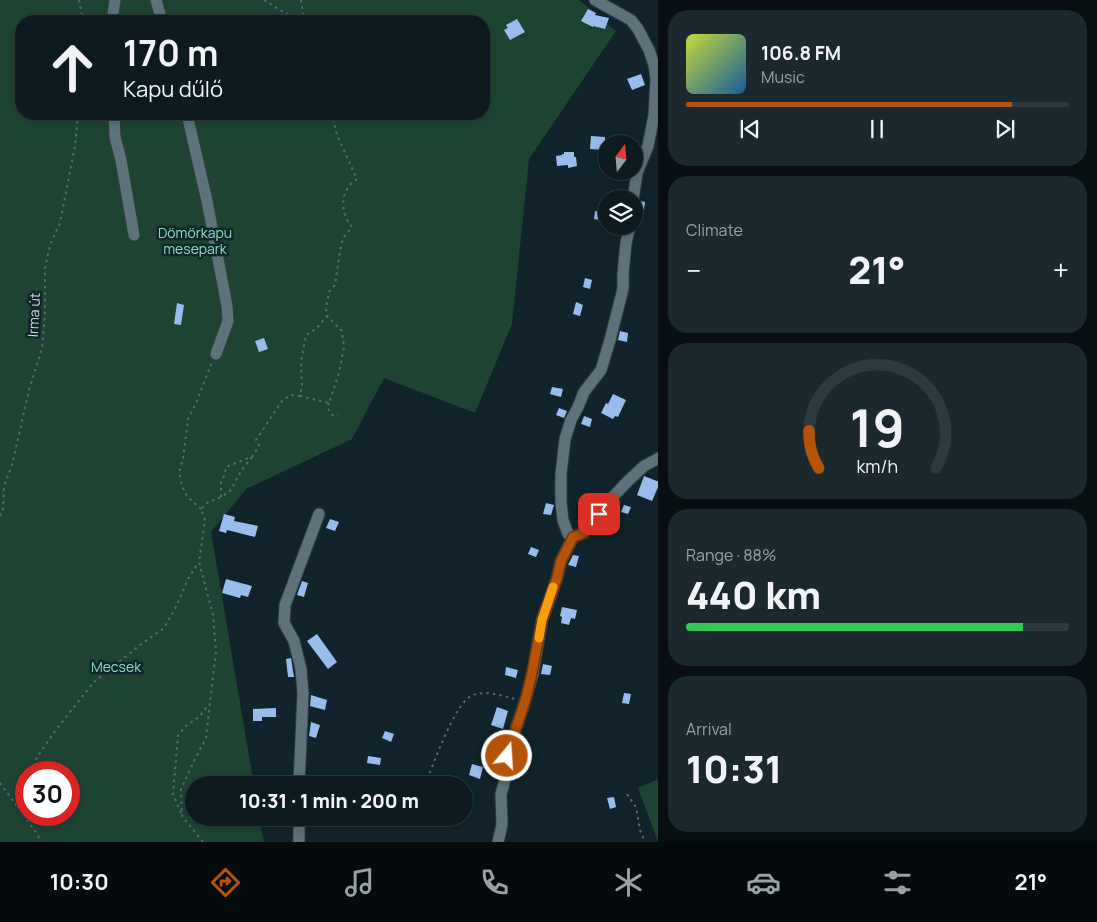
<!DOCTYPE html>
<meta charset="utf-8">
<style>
:root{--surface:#0d1b20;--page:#1b282d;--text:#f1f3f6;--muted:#9aa1a5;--line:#2d393e;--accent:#b45309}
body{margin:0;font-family:Manrope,sans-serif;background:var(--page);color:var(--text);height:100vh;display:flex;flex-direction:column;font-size:19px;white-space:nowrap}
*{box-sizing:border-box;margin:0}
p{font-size:16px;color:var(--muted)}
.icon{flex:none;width:28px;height:28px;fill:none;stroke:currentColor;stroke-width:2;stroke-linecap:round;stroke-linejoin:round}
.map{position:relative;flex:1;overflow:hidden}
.sheet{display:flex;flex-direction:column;gap:10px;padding:10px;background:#070f12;width:439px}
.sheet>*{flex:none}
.banner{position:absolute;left:15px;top:15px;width:475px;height:105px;border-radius:20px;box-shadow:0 2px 12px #0003,0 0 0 1px var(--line);background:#0d1b20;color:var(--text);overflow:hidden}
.needle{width:32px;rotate:16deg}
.tools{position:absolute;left:598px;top:135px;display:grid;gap:10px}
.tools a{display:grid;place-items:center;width:45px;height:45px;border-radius:50%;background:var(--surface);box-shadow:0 2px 12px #0003,0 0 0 1px var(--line);font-size:25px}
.speed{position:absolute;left:15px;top:761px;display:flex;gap:10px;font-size:25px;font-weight:700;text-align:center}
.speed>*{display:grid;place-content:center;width:65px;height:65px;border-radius:50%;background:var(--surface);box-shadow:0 2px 12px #0003,0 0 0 1px var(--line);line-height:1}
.speed .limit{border:8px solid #d22;background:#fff;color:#111}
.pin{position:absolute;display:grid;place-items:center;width:42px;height:42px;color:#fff;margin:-21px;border-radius:10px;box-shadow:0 2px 8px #0006}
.me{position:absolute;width:55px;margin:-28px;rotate:18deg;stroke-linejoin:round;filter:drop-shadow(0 0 4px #0008)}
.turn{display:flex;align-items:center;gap:18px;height:105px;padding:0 25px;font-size:22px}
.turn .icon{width:65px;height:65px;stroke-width:2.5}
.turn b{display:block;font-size:35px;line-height:42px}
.big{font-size:38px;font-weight:800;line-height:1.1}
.sheet .widget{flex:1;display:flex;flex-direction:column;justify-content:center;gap:8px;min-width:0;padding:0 18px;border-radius:20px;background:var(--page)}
.sheet .dial{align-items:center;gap:0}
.dial svg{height:130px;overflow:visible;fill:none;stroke:var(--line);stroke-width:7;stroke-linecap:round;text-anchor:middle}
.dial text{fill:var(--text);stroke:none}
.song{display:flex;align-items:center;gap:15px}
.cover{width:60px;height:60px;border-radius:8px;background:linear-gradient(135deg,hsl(70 70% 55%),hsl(210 70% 35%))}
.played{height:5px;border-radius:2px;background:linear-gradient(90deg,var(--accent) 85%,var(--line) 85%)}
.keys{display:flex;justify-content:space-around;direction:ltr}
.heat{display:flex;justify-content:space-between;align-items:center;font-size:28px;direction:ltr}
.charge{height:8px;border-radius:4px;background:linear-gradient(90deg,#34c759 88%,var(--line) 0)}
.trip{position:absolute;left:185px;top:776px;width:288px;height:50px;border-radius:25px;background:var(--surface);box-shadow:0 2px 12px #0003,0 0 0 1px var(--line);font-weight:800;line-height:50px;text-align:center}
.menu{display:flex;height:80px;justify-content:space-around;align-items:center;background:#050b0d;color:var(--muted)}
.menu .icon{width:35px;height:35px}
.menu .current{color:var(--accent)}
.menu b{font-size:22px;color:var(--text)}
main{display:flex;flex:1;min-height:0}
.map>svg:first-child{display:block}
.green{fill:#1d4433;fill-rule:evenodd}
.building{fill:#98bdec}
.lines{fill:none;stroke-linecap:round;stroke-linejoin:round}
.minor-casing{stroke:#313e43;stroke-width:13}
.path{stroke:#5a6a70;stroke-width:2;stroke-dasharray:2.5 4;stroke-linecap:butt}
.minor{stroke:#5d727a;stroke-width:11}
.route-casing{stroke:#753606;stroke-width:12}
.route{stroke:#b45309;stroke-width:9}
.slow{stroke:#f59e0b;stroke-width:9}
.labels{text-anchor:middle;stroke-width:5;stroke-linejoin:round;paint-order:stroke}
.park-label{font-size:14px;fill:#83e1b7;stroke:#11242b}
.street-label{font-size:14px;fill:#cdd9dd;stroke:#11242b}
</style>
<main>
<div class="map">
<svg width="659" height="842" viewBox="0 0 659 842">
<rect width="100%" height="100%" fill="#11242b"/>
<path class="green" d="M0,0H579L616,31L529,159L512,324L475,413L384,378L352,439L246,489L211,532L254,785H194V818H259L264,842H0ZM21,21H484V114H21ZM26,772H69V815H26Z
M658,779L659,842H658L638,788Z"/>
<path class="building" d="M588,9L596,13L595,15L609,18L605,29L593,26V27L581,21Z
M517,19L525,32L510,40L504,30L508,28L506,25Z
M641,74L645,85L632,90L627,79Z
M591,136L605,137V150L590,149Z
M564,152H574V157H576L577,166L568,168V165L557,166L556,156L562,155V154H564Z
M640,201L645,202L644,210L636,209L637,205Z
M595,211L606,213L605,221L594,219Z
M585,278L592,280L590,289L583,287Z
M576,302L583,305L580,316L573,314Z
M177,303L184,305L181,325L174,324Z
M620,331L628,333L627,342L618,340Z
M264,338L268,349L259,352L255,341Z
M552,387L563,389L561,397L550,394Z
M613,394L626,400L618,417L615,416L613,419L601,413L606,403L608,404Z
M559,408L567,411L564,418L556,415Z
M584,416L592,419L590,427L581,424Z
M644,476L659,482V485L652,501L637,495Z
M546,503L554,505L551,515L543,514Z
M624,505L631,507L628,514L621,512Z
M224,514L235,517L234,521L258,526L255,537L227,530L226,533L219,531Z
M330,519L339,522L335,531L326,528Z
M531,547L539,550L536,557L528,554Z
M573,555L579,556L576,567L568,565Z
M226,579L252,586L248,597L241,595L240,598L222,593Z
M302,581L308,583L304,597L297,595Z
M562,607L577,610L575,619L571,618L569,625L561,623L562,617L560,616Z
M317,634L337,662L328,669L307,641Z
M291,658L294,677H288L286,659Z
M543,664L552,666L550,675L541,674Z
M506,667L518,670L516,678L505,675Z
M624,693L631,694L629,704L622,703Z
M311,695L327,700L325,710L310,706Z
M497,707L508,711L503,729L491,725Z
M276,708V717H262V721H253V709Z
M311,722L320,725L316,738L309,736Z
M385,731L394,734L391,742L382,738Z
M368,756L381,758L380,765L367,763Z
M472,764L483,767L480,779L469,775Z
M614,797L616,807L610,809L607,798Z"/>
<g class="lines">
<g class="minor-casing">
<path id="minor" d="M156,0L162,21
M595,0L631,20L638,29L649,50L654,65L656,79L654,115L648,146L637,173L633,199
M112,21L115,0
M114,114L115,137L121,160L134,235
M187,114L207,201L227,306L228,321L216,354
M573,537L584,533L608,502L628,481L644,466L659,458
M299,785L303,693L301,669L294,641L284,623L285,605L319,514
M299,842V818
M498,842L502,825L501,794L506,776L507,756L526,698L533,673L542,620L557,578L561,561L573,537L568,534L563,520L561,502V474L565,439L571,420L578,407L584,392L601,370L610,340L623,289V274L626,243L630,226"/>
</g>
<path class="path" d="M79,0L83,21
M264,0L285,13L304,21
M301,0L304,21
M300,396L329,403L339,373L344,347L342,331L327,316
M329,403L327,407L332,415H338
M221,497V482L224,476L226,467L253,456L259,445L256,440L282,401L290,395L300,396L302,386L301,362L306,335L316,329L327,316L326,308L329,292L335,285L340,251L343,238L352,227C340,213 339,190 357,179L337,135L332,114
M201,509L190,499L185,493L182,486L180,475V468L183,459L188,419L196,403L212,362
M0,516L3,509L4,486L12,465L30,386L42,349L45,314V268L50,245L60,223L75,146L78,114
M31,772L37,757L55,731L93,683L140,645L164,628L177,605L188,579L198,563
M309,779L322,785
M0,783L38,835L40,842
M425,785C433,766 455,701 473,695C487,690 502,696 515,699
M627,794L635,806L637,812L640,830L645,842
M16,804L26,786
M181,813L173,794L178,735L187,725L199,717L209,704
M203,842L182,816L181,789L195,759L206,738L216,651L213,615L199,562L205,520L201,509L207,503L221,497L231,490L241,471L252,457"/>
<use href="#minor" class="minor"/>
</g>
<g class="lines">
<g class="route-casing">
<path id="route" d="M507,756L526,698L532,673L542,620L557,578L561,561L573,537L584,533L599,514"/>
</g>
<use href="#route" class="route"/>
<path class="slow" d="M539,638L542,620L553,587"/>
</g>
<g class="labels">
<g class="park-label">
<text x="195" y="238">Dömörkapu<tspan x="195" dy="16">mesepark</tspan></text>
<text x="116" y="672">Mecsek</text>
</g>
<g class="street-label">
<text transform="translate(34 315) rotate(-87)" y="5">Irma út</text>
</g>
</g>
</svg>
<div class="tools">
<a><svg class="needle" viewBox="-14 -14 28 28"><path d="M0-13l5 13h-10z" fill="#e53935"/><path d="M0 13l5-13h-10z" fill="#9aa1a5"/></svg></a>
<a><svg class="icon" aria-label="layers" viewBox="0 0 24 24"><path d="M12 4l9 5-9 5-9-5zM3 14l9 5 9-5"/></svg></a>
</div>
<div class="speed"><div class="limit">30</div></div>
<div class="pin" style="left:599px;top:514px;background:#d93025"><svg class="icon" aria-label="arrive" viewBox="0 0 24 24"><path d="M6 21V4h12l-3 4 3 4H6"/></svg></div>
<svg class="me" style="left:507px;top:756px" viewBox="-20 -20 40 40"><circle r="17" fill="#b45309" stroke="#fff" stroke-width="3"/><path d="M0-11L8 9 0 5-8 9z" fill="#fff"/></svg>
<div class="trip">10:31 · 1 min · 200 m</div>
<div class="banner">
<div class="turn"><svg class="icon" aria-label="ahead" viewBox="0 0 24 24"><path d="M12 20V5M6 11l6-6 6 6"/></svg><div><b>170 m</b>Kapu dűlő</div></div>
</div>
</div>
<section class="sheet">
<div class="widget">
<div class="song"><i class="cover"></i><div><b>106.8 FM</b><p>Music</p></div></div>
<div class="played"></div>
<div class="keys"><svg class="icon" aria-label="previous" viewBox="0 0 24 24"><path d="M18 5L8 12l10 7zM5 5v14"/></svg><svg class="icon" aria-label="pause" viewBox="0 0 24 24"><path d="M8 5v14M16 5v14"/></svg><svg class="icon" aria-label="next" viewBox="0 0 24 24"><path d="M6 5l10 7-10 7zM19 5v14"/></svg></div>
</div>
<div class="widget"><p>Climate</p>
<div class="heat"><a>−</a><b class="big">21°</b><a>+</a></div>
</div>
<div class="widget dial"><svg viewBox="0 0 100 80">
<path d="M14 69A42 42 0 1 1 86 69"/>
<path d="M14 69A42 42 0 0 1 8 46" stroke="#b45309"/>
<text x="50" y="56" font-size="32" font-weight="700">19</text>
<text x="50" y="72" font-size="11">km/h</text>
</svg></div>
<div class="widget"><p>Range · 88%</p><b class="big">440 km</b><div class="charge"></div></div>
<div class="widget"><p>Arrival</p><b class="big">10:31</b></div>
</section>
</main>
<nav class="menu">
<b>10:30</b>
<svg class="icon current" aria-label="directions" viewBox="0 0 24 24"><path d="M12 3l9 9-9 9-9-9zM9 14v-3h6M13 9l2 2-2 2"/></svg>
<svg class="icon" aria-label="music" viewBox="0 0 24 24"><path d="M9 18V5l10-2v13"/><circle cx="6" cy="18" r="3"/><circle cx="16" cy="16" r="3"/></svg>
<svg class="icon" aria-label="phone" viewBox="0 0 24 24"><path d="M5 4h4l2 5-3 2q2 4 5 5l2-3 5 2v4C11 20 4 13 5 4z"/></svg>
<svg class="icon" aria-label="climate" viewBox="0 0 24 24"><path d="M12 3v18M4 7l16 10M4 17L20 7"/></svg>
<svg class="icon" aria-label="car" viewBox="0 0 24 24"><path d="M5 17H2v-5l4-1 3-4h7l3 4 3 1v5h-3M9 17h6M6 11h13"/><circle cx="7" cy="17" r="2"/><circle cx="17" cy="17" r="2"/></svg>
<svg class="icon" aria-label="filters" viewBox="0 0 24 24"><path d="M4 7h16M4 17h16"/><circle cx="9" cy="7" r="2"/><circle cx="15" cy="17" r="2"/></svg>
<b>21°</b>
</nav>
